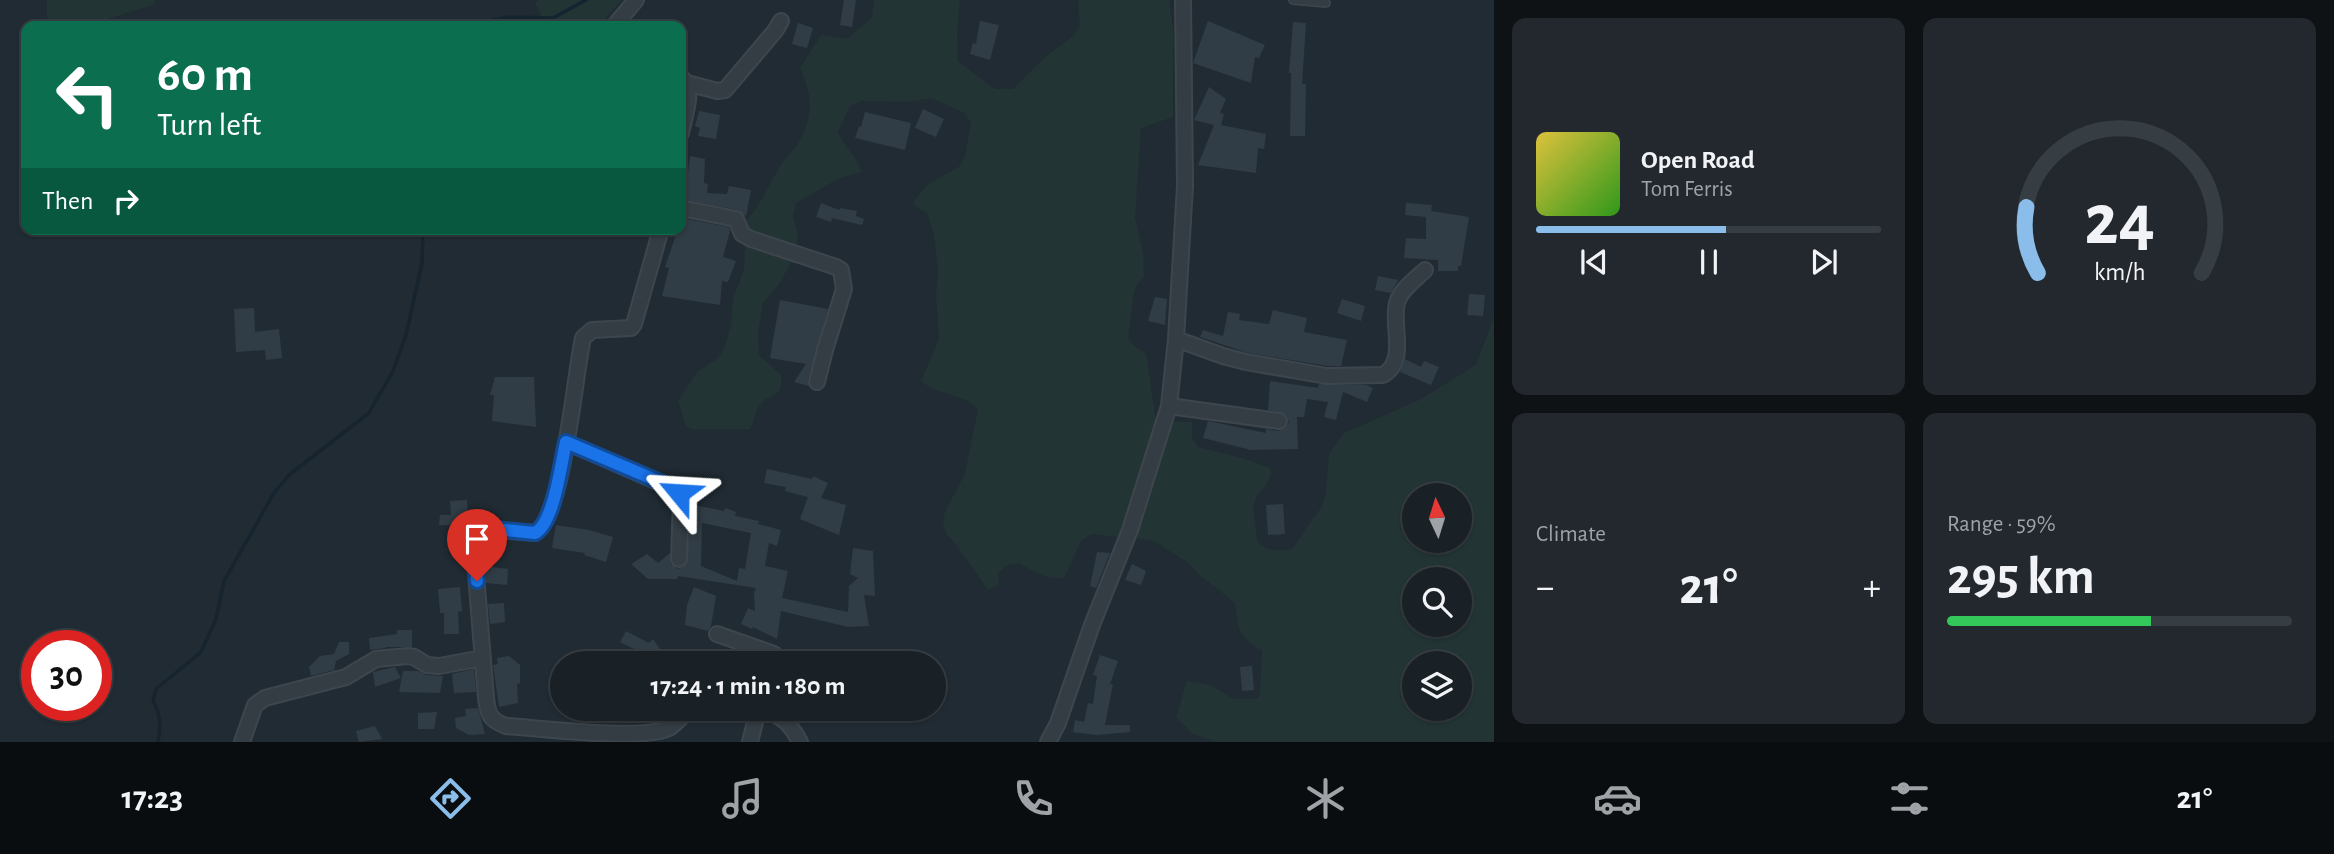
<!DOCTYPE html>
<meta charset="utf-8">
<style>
:root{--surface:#192026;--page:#22282e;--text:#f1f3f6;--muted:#9fa3a7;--line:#373e43;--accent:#8abdea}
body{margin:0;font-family:"Alegreya Sans",sans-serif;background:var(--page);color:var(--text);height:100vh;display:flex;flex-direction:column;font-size:26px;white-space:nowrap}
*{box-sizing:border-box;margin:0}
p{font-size:23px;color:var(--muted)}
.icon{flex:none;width:38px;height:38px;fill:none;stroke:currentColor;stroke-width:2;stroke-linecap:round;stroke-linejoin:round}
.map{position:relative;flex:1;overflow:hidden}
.drawer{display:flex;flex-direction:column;gap:18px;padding:18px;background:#0e1215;width:840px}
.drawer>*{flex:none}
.banner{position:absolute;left:21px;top:21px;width:665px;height:214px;border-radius:14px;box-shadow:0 2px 5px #0004,0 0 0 2px var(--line);background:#0b6e4f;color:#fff;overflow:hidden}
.needle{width:46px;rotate:356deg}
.tools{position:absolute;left:1402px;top:483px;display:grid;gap:14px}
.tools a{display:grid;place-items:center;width:70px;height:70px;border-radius:50%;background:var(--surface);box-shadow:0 2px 5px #0004,0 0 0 2px var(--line);font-size:35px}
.speed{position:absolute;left:21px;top:630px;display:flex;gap:14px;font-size:35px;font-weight:700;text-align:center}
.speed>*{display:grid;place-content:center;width:91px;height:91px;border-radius:50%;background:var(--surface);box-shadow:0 2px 5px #0004,0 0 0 2px var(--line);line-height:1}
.speed .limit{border:10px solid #d22;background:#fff;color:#111}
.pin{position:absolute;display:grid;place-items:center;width:60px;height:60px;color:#fff;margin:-72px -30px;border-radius:50% 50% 50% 0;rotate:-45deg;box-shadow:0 0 7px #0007}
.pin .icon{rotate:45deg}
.me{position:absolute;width:77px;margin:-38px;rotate:297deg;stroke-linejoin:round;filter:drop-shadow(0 0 5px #0008)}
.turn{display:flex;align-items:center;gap:24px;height:147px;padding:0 21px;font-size:32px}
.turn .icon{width:91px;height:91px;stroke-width:2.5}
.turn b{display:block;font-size:49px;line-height:60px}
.then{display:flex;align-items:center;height:66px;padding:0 21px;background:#0003;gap:14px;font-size:26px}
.big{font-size:52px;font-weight:700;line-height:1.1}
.drawer .card{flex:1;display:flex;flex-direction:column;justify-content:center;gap:10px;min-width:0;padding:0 24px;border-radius:14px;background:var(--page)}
.drawer .dial{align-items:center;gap:0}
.dial svg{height:182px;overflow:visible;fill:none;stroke:var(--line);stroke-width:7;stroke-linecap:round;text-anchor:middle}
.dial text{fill:var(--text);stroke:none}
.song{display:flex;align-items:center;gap:21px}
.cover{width:84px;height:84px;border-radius:10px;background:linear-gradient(135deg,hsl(50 70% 55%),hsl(110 70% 35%))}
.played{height:7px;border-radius:4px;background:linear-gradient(90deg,var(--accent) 55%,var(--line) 55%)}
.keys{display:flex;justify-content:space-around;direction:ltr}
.heat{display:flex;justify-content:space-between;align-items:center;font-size:38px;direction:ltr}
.charge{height:10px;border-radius:5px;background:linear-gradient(90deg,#34c759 59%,var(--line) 0)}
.drawer .tiles{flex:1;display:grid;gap:18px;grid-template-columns:repeat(2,1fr)}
.trip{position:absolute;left:550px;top:651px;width:396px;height:70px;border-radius:35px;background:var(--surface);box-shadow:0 2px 5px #0004,0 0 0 2px var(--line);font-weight:700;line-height:70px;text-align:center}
.tab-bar{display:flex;height:112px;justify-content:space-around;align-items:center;background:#0a0d0f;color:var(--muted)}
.tab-bar .icon{width:49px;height:49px}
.tab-bar .current{color:var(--accent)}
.tab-bar b{font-size:32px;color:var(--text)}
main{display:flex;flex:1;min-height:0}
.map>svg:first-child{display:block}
.green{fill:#233434;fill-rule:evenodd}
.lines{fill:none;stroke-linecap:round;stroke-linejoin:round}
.stream{stroke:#16242f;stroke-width:3.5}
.building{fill:#313d46;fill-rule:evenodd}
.service-casing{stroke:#3e464d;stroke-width:10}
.minor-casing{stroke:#3e464d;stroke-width:18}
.service{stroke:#343d44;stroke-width:7}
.minor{stroke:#343d44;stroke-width:14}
.route-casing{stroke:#114b97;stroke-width:18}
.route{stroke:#1a73e8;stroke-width:12}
</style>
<main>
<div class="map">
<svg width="1494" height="742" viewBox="0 0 1494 742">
<rect width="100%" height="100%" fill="#212b33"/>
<path class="green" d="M47,0H155L153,5L84,26H57L47,18Z
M538,0H622L604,19H585L571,26H547L535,4Z
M874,0H960L957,33L958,61L990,86L996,89H1013L1044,58L1073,36L1080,26L1078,0H1169L1173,29V117L1141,128L1135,218L1143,253L1144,277L1136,286L1133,298L1128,338L1135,347L1146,353L1156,421L1192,422V437L1198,447L1245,459L1270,468C1274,482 1259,489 1255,501C1252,509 1254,516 1255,523C1256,528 1256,535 1257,540C1262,551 1282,552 1292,549L1322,506L1326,492L1329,454L1344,433L1419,400L1476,365L1494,316V742H1216L1193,734L1176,717L1187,681L1211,685L1233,699H1256L1260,695L1262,650C1237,638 1239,628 1235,603L1202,577L1188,563L1154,541L1092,534L1081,541L1064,578C1045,579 1035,573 1019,563L1007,565L998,573L999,585L988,590L955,543L947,535L943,524L945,512L965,473L978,409C962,393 938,396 921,381L939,339L936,295L938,271L934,235L927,213L916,207L913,202L928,184L959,167L965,156L971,123L965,113L931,98L908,102L860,101L850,106L838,132C844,147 857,156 861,172L838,179L796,203L793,215L798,237L791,263L779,284L763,303L758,332L759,355L781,375C783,400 770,391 759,406C754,413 755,422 750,429H691L686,426L678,401L697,372L718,358L725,347L731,324L733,299L744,269L746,221C761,205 769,185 780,166C785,158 792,152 797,145C814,116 813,97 800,68L821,35L847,39L872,17ZM1414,495H1460V541H1414ZM1414,579H1460V625H1414ZM1414,663H1460V709H1414Z"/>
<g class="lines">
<path class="stream" d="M460,26L509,17L553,18L586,0
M158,742C161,726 161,715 153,701L156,689L201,652L216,619L224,581L274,493L289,475L369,413L393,371L406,335L422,263L423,229"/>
</g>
<path class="building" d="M844,0H856L852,27L840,25Z
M980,21L999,25L990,60L970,54L973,43L976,44Z
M1208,21L1265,45L1259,58L1255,57L1251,83L1193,63Z
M1293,22L1306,23L1302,84H1306L1305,136H1290L1291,73H1289Z
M798,23L813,28L807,48L792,44Z
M1209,87L1226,99L1220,113L1224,114L1221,125L1266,134L1264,149L1258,148L1256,173L1198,165L1214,125L1194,120Z
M923,109L944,119L936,137L915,128Z
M699,111L720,115L716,139L698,136L700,128L695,126Z
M865,112L911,123L905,150L855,138L859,126L861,127Z
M690,156L705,159L704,183L708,184L707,193L727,194L729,186L751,190L746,216L738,210L681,199V180L687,181Z
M821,203L839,210L840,208L857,211L856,216L864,219L862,225L832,218L831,222L816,217Z
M1406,203L1432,205L1431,211L1469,217L1461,266H1458V271H1438V260L1404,258L1406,238L1426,239V217L1405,215Z
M681,218L729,227L730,231L723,257L736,261L728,282L722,281L720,305L662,296L669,268L665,267L678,229H681Z
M1378,276L1398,280L1391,293L1375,290Z
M1469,294L1485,295L1483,316L1467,315Z
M1155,297L1167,299L1165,325L1148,321Z
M1342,299L1365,306L1361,321L1337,313Z
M780,300L828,309L808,380L809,386L794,382L806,364L770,358Z
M254,308L255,332L279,329L282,358L266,360L265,350L236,352L234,309Z
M1273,310L1307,318L1304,332L1347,340L1341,366H1328L1248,353L1200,337L1203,330L1223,336L1228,312L1240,314L1239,320L1269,324Z
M1405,359L1421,367L1424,361L1439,367L1431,385L1400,372Z
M495,377H534L536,427L492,421L494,395H490Z
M1270,381L1318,388L1319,384L1366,385L1373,388L1367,402L1343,392L1336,420L1324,417L1328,402L1307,399L1304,417H1297L1298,449L1251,450L1203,438L1208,421L1266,433V429L1278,431L1286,427L1289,422L1285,414L1268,410Z
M767,469L812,479L813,476L828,483L821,498L846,505L839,535L800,519L808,497L785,491L786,487L764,483Z
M467,500L468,518H463L462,526L439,525L440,515H451L450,501Z
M690,504L724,511L725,508L736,512L735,516L759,521L758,524L781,530L777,546L769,543L765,566L788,571L782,598L848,612L849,586L858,578L850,574L853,548L873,551L875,596L864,595L869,626L848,627L781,611L777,639L753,627L752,629L741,624L748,608L755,611L754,593L756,588L678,576L677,579H648L631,564L647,554L658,563L670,553L671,564L678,569L687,563ZM702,523L751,533L745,569L739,568L737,581L701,566Z
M1283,504L1285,534L1268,535L1266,505Z
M556,525L589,530L613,537L606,562L584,555L585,553L552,548Z
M1097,552L1110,553L1096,588L1090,586Z
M1132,564L1146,571L1141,585L1125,580Z
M485,566L508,569L507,585L486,583Z
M460,587L462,611L458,612L459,634H444V613H440L438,589Z
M694,587L716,596L711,626L708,631L685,625L687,605Z
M504,603L505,622L490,624L488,604Z
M397,630H412V647H385L386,648L370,650L369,638L397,634Z
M626,631L649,643L653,639L664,655L654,663H645L636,656L640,652L620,642Z
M339,642H349V654L336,661L334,670L311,676L309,667L320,656L334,654Z
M1100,655L1118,661L1110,684H1113L1105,725H1130V732L1096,735L1073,732L1075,720L1084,722L1088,703L1093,704L1097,676L1093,675Z
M509,656L520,665V683L517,684L518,703L499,707L493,665L498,664L497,658Z
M1252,666L1254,690L1242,691L1240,667Z
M395,667L401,678L375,687L373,672Z
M474,669L476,692L454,693L452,674Z
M403,671H418L426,675L443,676L440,693L399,692Z
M478,708L485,734L469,735L456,728L455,718L466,716L465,709Z
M437,712L434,729H418V713Z
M375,726L382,739L359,742L356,731Z"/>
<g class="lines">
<g class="service-casing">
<path id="service" d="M1293,0L1326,3"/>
</g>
<g class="minor-casing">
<path id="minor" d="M614,26L636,0
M687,83L717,91L725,90L775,31L781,21
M681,133C684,117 695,90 682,78
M681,208L736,219L742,234L751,239L836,267L841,270L844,289L825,350L817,382
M661,229L634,324L631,328L592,330L583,338C575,372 563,519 535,533L481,529L475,532L473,537L486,698C488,715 490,720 506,726C539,728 644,741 669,728C677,723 683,715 689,709
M1176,339L1223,356L1246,362L1327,376L1383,375C1408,361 1391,325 1397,303C1400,290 1416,279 1425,270
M1169,406L1279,421
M566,442L676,490L681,499L679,559
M717,634L774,654L777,663
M753,709C777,712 789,720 800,742
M242,742L255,705L265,698L346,677L376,659L408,656L414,657L427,665L439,666L483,658
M750,742L758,710
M1048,742L1058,723L1092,625L1130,530L1169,406L1176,339L1185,186L1183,0"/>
</g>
<use href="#service" class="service"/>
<use href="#minor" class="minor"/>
</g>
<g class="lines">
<g class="route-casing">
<path id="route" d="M477,581L473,537L475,532L486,528L535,533C554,523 561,464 566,442L672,487L679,493"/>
</g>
<use href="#route" class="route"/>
</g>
</svg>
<div class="tools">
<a><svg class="needle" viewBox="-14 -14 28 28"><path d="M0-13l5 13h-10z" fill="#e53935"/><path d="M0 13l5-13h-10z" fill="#9fa3a7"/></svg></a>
<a><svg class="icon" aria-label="search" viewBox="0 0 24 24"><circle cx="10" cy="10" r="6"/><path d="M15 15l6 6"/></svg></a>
<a><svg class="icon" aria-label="layers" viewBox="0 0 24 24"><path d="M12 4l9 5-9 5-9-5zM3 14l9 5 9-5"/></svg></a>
</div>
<div class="speed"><div class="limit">30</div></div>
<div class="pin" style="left:477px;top:581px;background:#d93025"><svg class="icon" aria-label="arrive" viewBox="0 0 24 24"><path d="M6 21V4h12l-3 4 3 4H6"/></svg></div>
<svg class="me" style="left:679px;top:493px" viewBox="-20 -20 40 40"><path d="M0-17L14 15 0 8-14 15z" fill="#1a73e8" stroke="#fff" stroke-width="4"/></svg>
<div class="trip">17:24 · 1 min · 180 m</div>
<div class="banner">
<div class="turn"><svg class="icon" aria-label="left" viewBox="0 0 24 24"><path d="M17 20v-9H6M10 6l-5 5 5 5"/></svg><div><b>60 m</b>Turn left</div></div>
<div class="then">Then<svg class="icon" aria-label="right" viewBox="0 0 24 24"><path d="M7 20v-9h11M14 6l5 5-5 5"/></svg></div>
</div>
</div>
<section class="drawer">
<div class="tiles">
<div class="card">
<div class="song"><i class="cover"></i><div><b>Open Road</b><p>Tom Ferris</p></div></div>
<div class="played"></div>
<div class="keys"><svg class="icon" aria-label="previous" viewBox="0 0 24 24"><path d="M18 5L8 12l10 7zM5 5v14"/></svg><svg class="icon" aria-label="pause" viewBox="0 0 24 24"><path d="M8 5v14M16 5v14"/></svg><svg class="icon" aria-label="next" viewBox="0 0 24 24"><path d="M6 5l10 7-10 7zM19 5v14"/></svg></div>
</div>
<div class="card dial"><svg viewBox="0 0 100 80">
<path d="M14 69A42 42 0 1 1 86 69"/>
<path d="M14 69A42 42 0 0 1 9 40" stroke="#8abdea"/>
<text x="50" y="56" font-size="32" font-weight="700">24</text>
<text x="50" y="72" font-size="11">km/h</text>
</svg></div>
<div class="card"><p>Climate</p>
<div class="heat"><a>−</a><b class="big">21°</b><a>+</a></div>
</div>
<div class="card"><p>Range · 59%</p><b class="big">295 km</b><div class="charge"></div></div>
</div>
</section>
</main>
<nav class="tab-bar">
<b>17:23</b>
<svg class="icon current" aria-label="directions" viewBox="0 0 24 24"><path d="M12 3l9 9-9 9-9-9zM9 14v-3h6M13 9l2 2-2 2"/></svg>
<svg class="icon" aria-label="music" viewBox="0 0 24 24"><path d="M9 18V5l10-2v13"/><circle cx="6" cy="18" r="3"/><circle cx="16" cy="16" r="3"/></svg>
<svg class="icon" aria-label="phone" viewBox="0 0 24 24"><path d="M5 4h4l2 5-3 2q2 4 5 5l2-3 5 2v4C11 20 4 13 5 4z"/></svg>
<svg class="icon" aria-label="climate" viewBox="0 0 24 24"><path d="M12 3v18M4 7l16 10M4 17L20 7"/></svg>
<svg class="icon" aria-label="car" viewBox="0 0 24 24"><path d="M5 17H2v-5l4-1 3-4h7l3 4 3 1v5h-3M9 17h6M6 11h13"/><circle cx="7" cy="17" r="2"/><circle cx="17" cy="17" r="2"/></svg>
<svg class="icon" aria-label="filters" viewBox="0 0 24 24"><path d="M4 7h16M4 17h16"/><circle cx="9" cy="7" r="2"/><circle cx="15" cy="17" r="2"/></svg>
<b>21°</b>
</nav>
